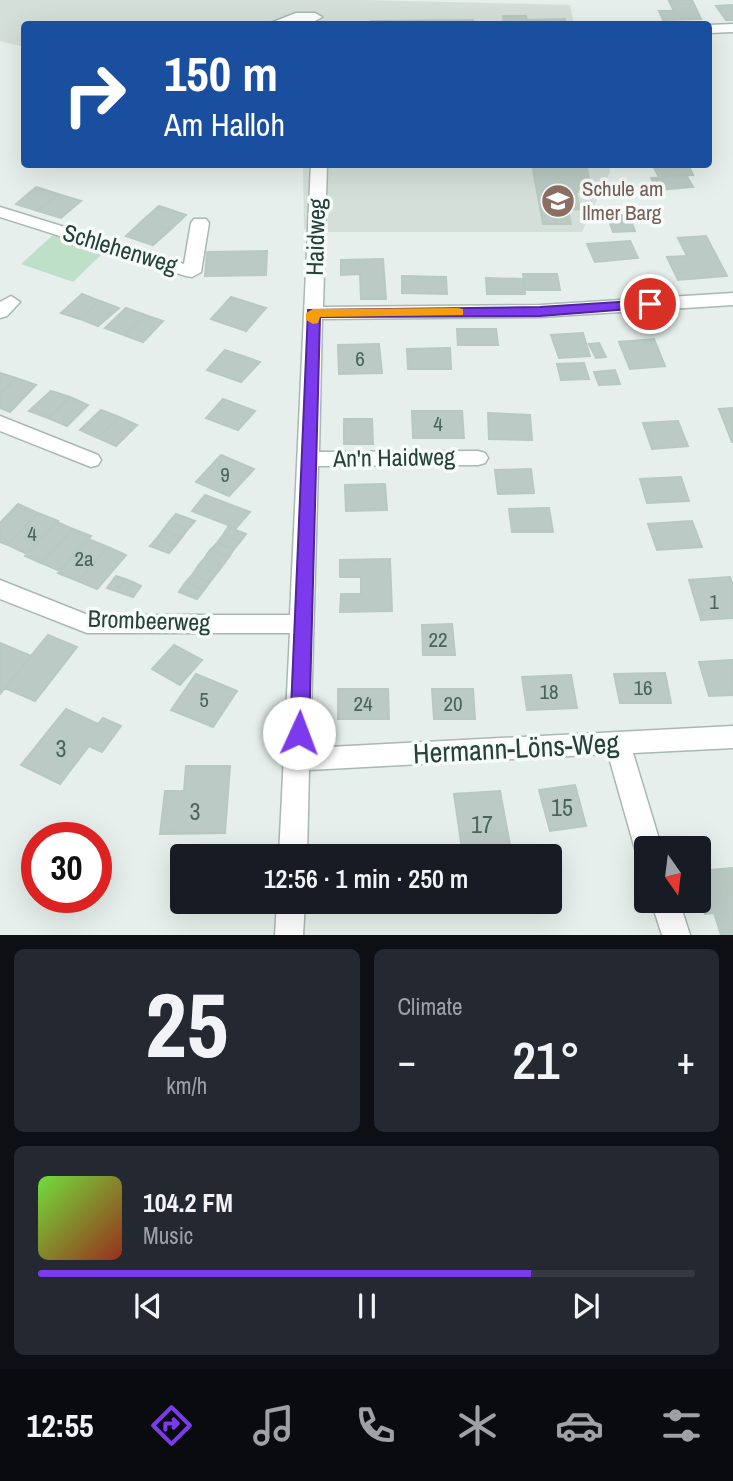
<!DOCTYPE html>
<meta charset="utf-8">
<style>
:root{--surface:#171b24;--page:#242831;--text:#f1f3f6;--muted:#9ea1a6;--line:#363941;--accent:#7c3aed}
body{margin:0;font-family:"Archivo Narrow",sans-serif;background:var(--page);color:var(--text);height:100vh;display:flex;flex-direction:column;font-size:26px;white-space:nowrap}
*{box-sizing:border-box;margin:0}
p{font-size:23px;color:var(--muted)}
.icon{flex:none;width:38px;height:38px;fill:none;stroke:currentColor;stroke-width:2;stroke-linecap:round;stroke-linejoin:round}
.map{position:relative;height:935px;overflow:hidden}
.side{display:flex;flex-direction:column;gap:14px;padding:14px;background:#0d0f14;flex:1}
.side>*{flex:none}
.hud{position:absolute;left:21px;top:21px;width:691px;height:147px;border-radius:7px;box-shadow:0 7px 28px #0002;background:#1a4fa0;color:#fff;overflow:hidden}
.needle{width:46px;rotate:166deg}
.tools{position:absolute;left:634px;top:836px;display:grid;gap:14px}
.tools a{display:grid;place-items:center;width:77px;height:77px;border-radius:7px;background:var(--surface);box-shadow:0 7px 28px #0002;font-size:35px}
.speed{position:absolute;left:21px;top:822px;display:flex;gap:14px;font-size:35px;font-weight:700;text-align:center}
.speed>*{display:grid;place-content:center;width:91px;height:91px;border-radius:50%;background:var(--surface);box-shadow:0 7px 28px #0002;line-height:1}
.speed .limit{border:10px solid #d22;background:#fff;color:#111}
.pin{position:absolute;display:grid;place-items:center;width:60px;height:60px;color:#fff;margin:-30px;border:4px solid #fff;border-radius:50%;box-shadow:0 2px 7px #0007}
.me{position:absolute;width:77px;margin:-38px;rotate:2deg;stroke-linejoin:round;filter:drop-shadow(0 0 5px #0008)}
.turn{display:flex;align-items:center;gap:24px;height:147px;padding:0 28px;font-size:32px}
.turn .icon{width:91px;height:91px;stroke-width:2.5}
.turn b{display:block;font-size:49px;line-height:60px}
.big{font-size:52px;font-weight:600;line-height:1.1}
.side .card{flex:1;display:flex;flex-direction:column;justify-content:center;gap:10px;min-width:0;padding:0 24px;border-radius:10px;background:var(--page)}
.side .dial{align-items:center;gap:0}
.dial b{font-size:91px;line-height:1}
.song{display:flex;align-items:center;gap:21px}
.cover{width:84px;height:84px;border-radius:10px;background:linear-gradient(135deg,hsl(100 70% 55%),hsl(10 70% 35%))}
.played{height:7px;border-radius:4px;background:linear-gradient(90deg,var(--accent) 75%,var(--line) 75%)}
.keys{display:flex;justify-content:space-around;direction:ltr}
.heat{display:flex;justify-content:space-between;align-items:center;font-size:38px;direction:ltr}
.side .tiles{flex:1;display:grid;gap:14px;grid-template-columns:1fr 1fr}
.card:last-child{grid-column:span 2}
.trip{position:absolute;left:170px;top:844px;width:392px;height:70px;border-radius:7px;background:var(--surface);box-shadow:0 7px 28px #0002;font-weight:600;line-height:70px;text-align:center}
.tab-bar{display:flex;height:112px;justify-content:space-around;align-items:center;background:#090b0e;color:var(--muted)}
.tab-bar .icon{width:49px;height:49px}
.tab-bar .current{color:var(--accent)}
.tab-bar b{font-size:32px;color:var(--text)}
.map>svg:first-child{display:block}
.built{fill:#d4dfda}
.green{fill:#bfe0c8}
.building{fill:#bbcac4;stroke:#b8c9c2;stroke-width:2}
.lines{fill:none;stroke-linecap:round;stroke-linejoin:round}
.minor-casing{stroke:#a8b8b2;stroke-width:3}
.minor{fill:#fff;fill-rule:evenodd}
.route{fill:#7c3aed;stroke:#51269a;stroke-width:2}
.slow{fill:#f59e0b}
.labels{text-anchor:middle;stroke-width:7;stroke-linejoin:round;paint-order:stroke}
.far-education-label{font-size:21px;fill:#785e54;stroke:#f7fbf9;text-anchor:start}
.number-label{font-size:21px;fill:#4a645c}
.street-label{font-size:24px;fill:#24423a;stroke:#f7fbf9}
.near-number-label{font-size:24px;fill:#4a645c}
.near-street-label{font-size:28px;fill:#24423a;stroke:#f7fbf9}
</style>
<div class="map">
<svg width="733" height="935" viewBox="0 0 733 935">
<rect width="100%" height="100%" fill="#e6efeb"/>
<path class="built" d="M0,0H362L570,5L574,24H24V47L0,41Z
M609,164L610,172L582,232H325L304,229L303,165Z"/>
<path class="green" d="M54,234L106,250L73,282L21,264Z"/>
<path class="building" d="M692,0L701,19L663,20L659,11H674L669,1Z
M733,5V20H726L716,6Z
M503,16H526L527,20L565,19L567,24H504Z
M473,20L474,24H371V21Z
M532,164H586L592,192H576L580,209L568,210L571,224H543Z
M652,164H688L693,175L659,177Z
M686,175L693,187L658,190L651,178Z
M36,187L58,194L38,211L16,204Z
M58,194L81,201L61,218L38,211Z
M159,206L186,215L170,230L142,221Z
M628,214L635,231L613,232L607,215Z
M142,221L170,230L153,245L126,236Z
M706,236L727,276L678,280L667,257L687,256L678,238Z
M630,241L638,258L595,262L587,244Z
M267,251L266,275L205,276L207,252Z
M383,259L386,299H361L360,274L341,275V260Z
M523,274H557L560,290H525Z
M402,276L446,277L447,294L402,293Z
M486,278L523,279L525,294H487Z
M82,294L100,301L80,319L61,313Z
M231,297L266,308L246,331L211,319Z
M100,301L119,308L98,326L80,319Z
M126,308L145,315L124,335L105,328Z
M145,315L163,321L143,342L124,335Z
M457,329H496L498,345H458Z
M583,333L590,356L559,358L551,335Z
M654,339L665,366L630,369L619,342Z
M599,343L606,357L596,358L589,344Z
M379,344L382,373L339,374L338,345Z
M450,348L451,369H408L407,349Z
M225,350L260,362L241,382L207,370Z
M584,363L589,379L561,380L557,364Z
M615,370L620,384L599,385L594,372Z
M0,373L16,378L0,394Z
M16,378L36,385L10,412L0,408V394Z
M51,391L70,397L48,418L29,411Z
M70,397L88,405L67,426L48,418Z
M223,399L255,411L238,430L206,418Z
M733,408V442H732L719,409Z
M101,410L119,417L98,438L80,430Z
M412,411H462L464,438H413Z
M488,413L530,415L532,440L489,439Z
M119,417L137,425L116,446L98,438Z
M344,419H372L373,444H344Z
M678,421L688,446L652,449L643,423Z
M221,455L254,469L229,496L196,482Z
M531,469L534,493L498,494L495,470Z
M681,477L689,501L647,503L640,479Z
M385,484L387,510L346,511L345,485Z
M205,495L250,512L236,528L192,511Z
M18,504L38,513L8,545L0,542V523Z
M549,508L553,532H512L509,509Z
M38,513L58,521L27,554L8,545Z
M176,514L195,521L188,529L169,522Z
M692,521L702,547L657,550L648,524Z
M57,522L73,529L41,563L25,556Z
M169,522L188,529L182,537L163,530Z
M228,527L246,534L240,542L223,535Z
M73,529L91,536L60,571L41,563Z
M163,530L182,537L176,545L157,538Z
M223,535L240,542L234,549L217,543Z
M157,538L176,545L169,553L150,546Z
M88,539L108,547L78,581L58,573Z
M217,543L234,549L229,557L210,550Z
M108,547L126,555L97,589L78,581Z
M210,550L229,557L223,565L204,559Z
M204,559L223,565L216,574L198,566Z
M390,559L392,611L340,612L341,594H361V577H340V560Z
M198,566L216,574L210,582L192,575Z
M192,575L210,582L204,590L185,583Z
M116,576L125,579L116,591L107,588Z
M730,577L733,586V618L701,620L689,580Z
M125,579L133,582L124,594L116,591Z
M133,582L141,586L133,597L124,594Z
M185,583L204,590L197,599L179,592Z
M452,624L455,655H423L422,625Z
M48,635L77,647L35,701L5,688Z
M0,643L31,656L0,694Z
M174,645L202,660L180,685L152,669Z
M733,660V695L709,696L699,662Z
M665,673L671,703H620L614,674Z
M196,674L237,691L213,727L171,710Z
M571,675L577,708L527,710L522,677Z
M338,689H388L389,719H338Z
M432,689H473L475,719H434Z
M66,709L98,724L103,718L121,726L102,752L89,746L60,784L21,765Z
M186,766H230L225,833L160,834L165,791H184Z
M575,785L586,826L550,831L539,790Z
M500,791L512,856H463L454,794Z
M733,868V935H721L714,913L705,914L698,892V871Z"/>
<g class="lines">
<g class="minor-casing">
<path id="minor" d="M296,13H315L322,17L315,21L268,24Z
M733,24V32L709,33V25Z
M311,164H327L323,307L540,305L733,293V305L540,317L322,319L319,452L478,451L485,453L488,458L485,463L478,465L318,466L310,748L733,726V748L633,753L662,849H646V860L639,858L635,849L608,754L309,770L307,856H279L290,633H87L0,599V580L88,615H290Z
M0,207L184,264L191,223L194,219H206L209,223L201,272L192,277L186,276L0,217Z
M11,296L20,302L7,316L0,318V302Z
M0,416L98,455L101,460L98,465L91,467L0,431Z
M277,901H305L303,935H275Z
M651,901H679L690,935H662Z"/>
</g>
<use href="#minor" class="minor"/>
</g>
<path class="route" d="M650,300L655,301V307L540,316L320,317L309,733L306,738L299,741L292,738L290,733L308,310L540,307Z"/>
<path class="slow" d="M458,308L463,309V315L320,317L318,323L313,324L306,320V313L313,309Z"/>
<defs>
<g id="school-disc" transform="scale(1.75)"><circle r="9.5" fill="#8d6e63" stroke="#f7fbf9"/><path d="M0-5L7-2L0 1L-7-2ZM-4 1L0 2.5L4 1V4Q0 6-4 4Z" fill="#fff"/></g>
</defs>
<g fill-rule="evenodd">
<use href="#school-disc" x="558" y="201"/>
</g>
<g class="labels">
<g class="far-education-label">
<text x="582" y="196">Schule am<tspan x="582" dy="24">Ilmer Barg</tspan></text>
</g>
<g class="number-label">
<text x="360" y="366">6</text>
<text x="438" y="431">4</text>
<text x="225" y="482">9</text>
<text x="32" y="541">4</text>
<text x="84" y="566">2a</text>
<text x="714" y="609">1</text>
<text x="438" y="647">22</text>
<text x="643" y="695">16</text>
<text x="549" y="699">18</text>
<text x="204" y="707">5</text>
<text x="363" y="711">24</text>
<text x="453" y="711">20</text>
</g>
<g class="street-label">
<text transform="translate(316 237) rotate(-88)" y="8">Haidweg</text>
<text transform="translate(120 249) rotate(17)" y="8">Schlehenweg</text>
<text transform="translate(394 458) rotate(-1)" y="8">An'n Haidweg</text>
<text transform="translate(149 621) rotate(2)" y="8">Brombeerweg</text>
</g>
<g class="near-number-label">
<text x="61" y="757">3</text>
<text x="562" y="816">15</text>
<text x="195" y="820">3</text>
<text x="482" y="833">17</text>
</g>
<g class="near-street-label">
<text transform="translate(516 748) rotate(-3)" y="10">Hermann-Löns-Weg</text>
</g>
</g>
</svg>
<div class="tools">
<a><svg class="needle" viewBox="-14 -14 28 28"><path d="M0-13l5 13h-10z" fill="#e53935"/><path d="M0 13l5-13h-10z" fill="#9ea1a6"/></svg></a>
</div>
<div class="speed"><div class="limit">30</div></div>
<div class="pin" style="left:650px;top:304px;background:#d93025"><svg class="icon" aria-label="arrive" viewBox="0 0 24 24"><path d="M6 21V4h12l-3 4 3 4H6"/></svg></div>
<svg class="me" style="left:299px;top:733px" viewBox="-20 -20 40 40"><circle r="19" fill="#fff"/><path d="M0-13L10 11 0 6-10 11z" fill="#7c3aed"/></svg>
<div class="trip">12:56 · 1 min · 250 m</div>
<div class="hud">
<div class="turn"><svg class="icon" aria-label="right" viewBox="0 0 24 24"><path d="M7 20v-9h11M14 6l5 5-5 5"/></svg><div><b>150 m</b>Am Halloh</div></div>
</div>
</div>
<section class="side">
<div class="tiles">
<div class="card dial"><b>25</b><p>km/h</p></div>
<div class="card"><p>Climate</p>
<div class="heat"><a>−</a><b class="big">21°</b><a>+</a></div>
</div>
<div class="card">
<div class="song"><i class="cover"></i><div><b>104.2 FM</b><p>Music</p></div></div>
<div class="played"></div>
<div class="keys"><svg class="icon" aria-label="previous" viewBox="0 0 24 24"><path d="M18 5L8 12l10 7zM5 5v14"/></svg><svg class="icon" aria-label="pause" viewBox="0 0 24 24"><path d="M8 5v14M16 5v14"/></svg><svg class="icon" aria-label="next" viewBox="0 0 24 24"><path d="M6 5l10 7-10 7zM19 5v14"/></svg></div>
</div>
</div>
</section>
<nav class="tab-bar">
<b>12:55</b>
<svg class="icon current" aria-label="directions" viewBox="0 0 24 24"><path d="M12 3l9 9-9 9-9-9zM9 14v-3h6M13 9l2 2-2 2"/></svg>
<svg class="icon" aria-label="music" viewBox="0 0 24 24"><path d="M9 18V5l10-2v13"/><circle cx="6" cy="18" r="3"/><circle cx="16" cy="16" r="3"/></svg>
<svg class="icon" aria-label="phone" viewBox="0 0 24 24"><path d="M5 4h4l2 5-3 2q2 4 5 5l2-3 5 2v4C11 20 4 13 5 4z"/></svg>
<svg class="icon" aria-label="climate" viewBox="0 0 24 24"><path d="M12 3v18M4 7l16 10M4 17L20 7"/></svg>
<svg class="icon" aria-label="car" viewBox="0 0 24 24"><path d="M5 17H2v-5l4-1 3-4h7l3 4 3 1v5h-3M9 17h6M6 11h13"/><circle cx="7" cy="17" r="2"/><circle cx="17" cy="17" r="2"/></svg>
<svg class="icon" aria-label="filters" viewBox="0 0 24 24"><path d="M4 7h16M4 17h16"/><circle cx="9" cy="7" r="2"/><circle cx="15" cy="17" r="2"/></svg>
</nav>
